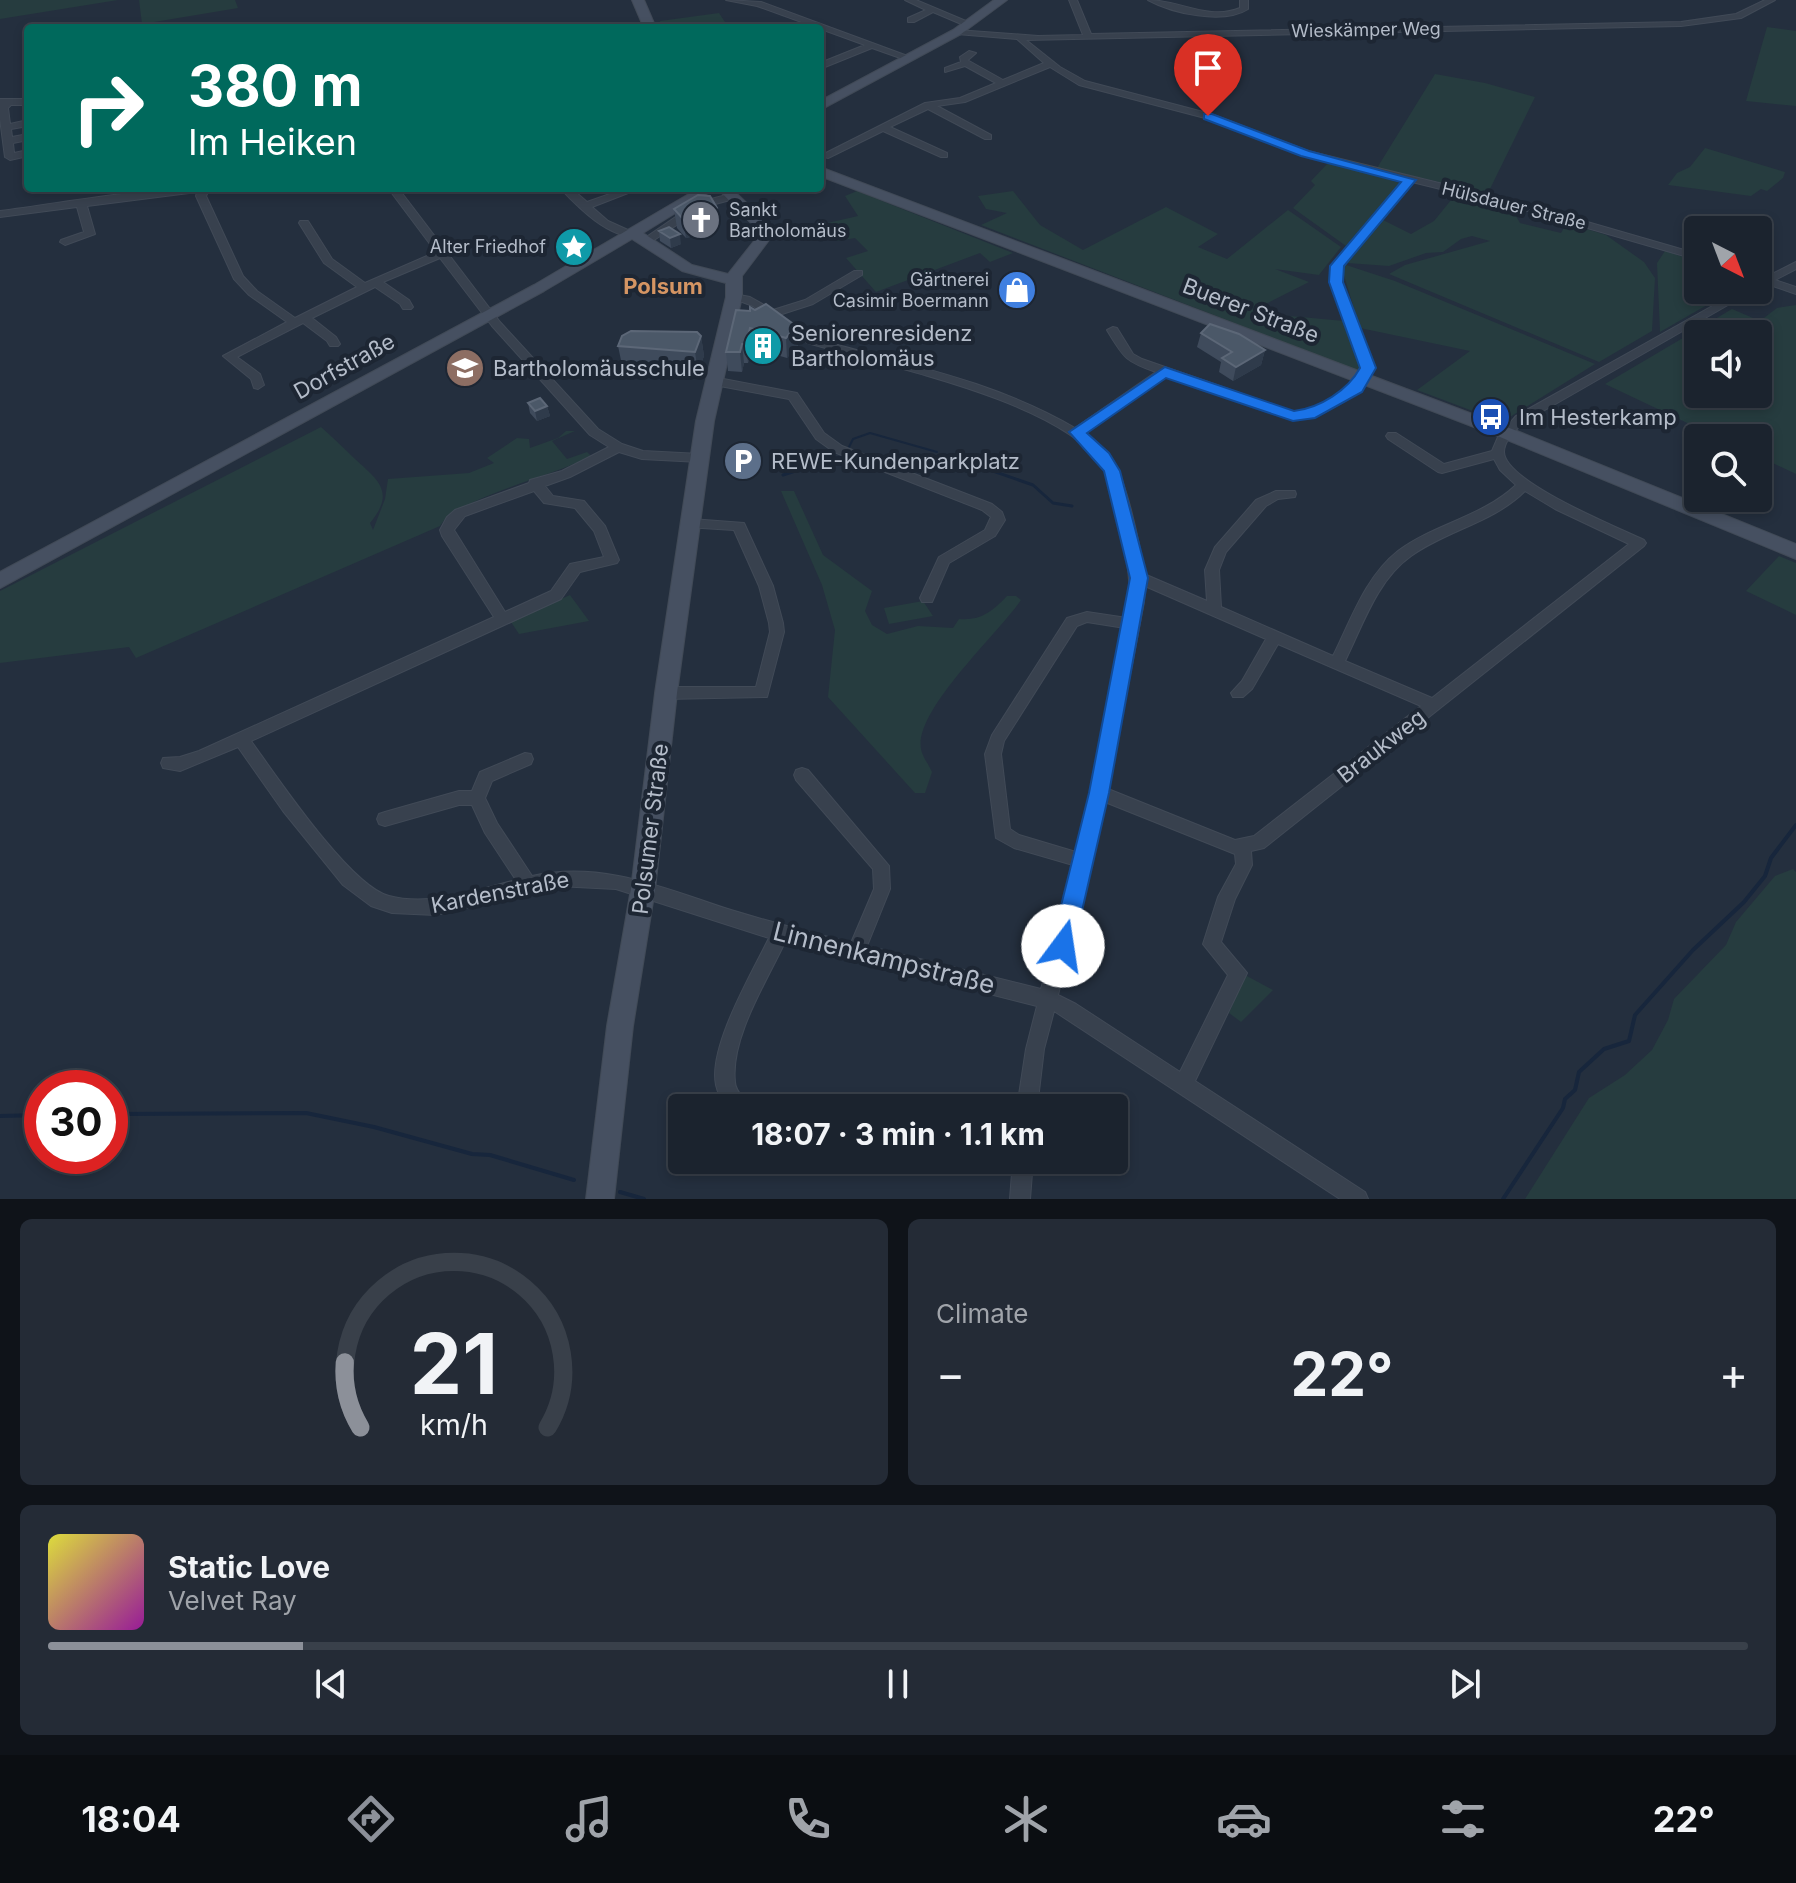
<!DOCTYPE html>
<meta charset="utf-8">
<style>
:root{--surface:#1b232e;--page:#242b36;--text:#f1f3f6;--muted:#a0a4aa;--line:#39404a;--accent:#8c9099}
body{margin:0;font-family:Inter,sans-serif;background:var(--page);color:var(--text);height:100vh;display:flex;flex-direction:column;font-size:30px;white-space:nowrap}
*{box-sizing:border-box;margin:0}
p{font-size:26px;color:var(--muted)}
.icon{flex:none;width:44px;height:44px;fill:none;stroke:currentColor;stroke-width:2;stroke-linecap:round;stroke-linejoin:round}
.map{position:relative;height:1199px;overflow:hidden}
.drawer{display:flex;flex-direction:column;gap:20px;padding:20px;background:#0f1319;flex:1}
.drawer>*{flex:none}
.guide{position:absolute;left:24px;top:24px;width:800px;height:168px;border-radius:8px;box-shadow:0 4px 12px #0003,0 0 0 2px var(--line);background:#00695c;color:#fff;overflow:hidden}
.needle{width:52px;rotate:138deg}
.buttons{position:absolute;left:1684px;top:216px;display:grid;gap:16px}
.buttons a{display:grid;place-items:center;width:88px;height:88px;border-radius:8px;background:var(--surface);box-shadow:0 4px 12px #0003,0 0 0 2px var(--line);font-size:40px}
.speed{position:absolute;left:24px;top:1070px;display:flex;gap:16px;font-size:40px;font-weight:700;text-align:center}
.speed>*{display:grid;place-content:center;width:104px;height:104px;border-radius:50%;background:var(--surface);box-shadow:0 4px 12px #0003,0 0 0 2px var(--line);line-height:1}
.speed .limit{border:12px solid #d22;background:#fff;color:#111}
.pin{position:absolute;display:grid;place-items:center;width:68px;height:68px;color:#fff;margin:-82px -34px;border-radius:50% 50% 50% 0;rotate:-45deg;box-shadow:0 0 8px #0007}
.pin .icon{rotate:45deg}
.me{position:absolute;width:88px;margin:-44px;rotate:14deg;stroke-linejoin:round;filter:drop-shadow(0 0 6px #0008)}
.turn{display:flex;align-items:center;gap:28px;height:168px;padding:0 32px;font-size:36px}
.turn .icon{width:104px;height:104px;stroke-width:2.5}
.turn b{display:block;font-size:56px;line-height:68px}
.big{font-size:60px;font-weight:700;line-height:1.1}
.drawer .tile{flex:1;display:flex;flex-direction:column;justify-content:center;gap:12px;min-width:0;padding:0 28px;border-radius:12px;background:var(--page)}
.drawer .dial{align-items:center;gap:0}
.dial svg{height:208px;overflow:visible;fill:none;stroke:var(--line);stroke-width:7;stroke-linecap:round;text-anchor:middle}
.dial text{fill:var(--text);stroke:none}
.song{display:flex;align-items:center;gap:24px}
.cover{width:96px;height:96px;border-radius:12px;background:linear-gradient(135deg,hsl(60 70% 55%),hsl(300 70% 35%))}
.played{height:8px;border-radius:4px;background:linear-gradient(90deg,var(--accent) 15%,var(--line) 15%)}
.keys{display:flex;justify-content:space-around;direction:ltr}
.heat{display:flex;justify-content:space-between;align-items:center;font-size:44px;direction:ltr}
.drawer .tiles{flex:1;display:grid;gap:20px;grid-template-columns:1fr 1fr}
.tile:last-child{grid-column:span 2}
.trip{position:absolute;left:668px;top:1094px;width:460px;height:80px;border-radius:8px;background:var(--surface);box-shadow:0 4px 12px #0003,0 0 0 2px var(--line);font-weight:700;line-height:80px;text-align:center}
.menu{display:flex;height:128px;justify-content:space-around;align-items:center;background:#0b0e12;color:var(--muted)}
.menu .icon{width:56px;height:56px}
.menu .current{color:var(--accent)}
.menu b{font-size:36px;color:var(--text)}
.map>svg:first-child{display:block}
.green{fill:#263c3f;fill-rule:evenodd}
.lines{fill:none;stroke-linecap:round;stroke-linejoin:round}
.stream-far2{stroke:#17263c;stroke-width:2}
.stream-far1{stroke:#17263c;stroke-width:3}
.stream{stroke:#17263c;stroke-width:4}
.street-casing{stroke:#414a57;stroke-width:2}
.secondary-casing{stroke:#414a57;stroke-width:2}
.street{fill:#38414e;fill-rule:evenodd}
.secondary{fill:#465061;fill-rule:evenodd}
.wall{fill:#3f4b5c}
.shaded-wall{fill:#2f3b4b}
.building{fill:#4b5868;stroke:#5c6777;stroke-width:2}
.route{fill:#1a73e8;stroke:#114b97;stroke-width:2}
.labels{text-anchor:middle;stroke-width:8;stroke-linejoin:round;paint-order:stroke}
.far-street-label{font-size:18px;fill:#b4bcc9;stroke:#1d2633}
.far-poi-label{font-size:18px;fill:#b4bcc9;stroke:#1d2633;text-anchor:end}
.far-quarter-label{font-size:22px;font-weight:bold;fill:#d59563;stroke:#1d2633}
.street-label{font-size:22px;fill:#b4bcc9;stroke:#1d2633}
.poi-label{font-size:22px;fill:#b4bcc9;stroke:#1d2633;text-anchor:start}
.near-street-label{font-size:26px;fill:#b4bcc9;stroke:#1d2633}
</style>
<div class="map">
<svg width="1796" height="1199" viewBox="0 0 1796 1199">
<rect width="100%" height="100%" fill="#242f3e"/>
<path class="green" d="M0,0H118L0,19Z
M139,0H235L238,8L142,24Z
M719,13L729,28H661L660,21Z
M1767,27L1796,31V106L1746,101Z
M1435,74L1485,83L1535,97L1488,193L1377,168Z
M1705,148L1785,172L1783,178L1767,191L1761,189L1751,196L1668,185L1677,173L1690,167Z
M1329,162L1400,183L1346,246L1293,208L1315,185L1311,181Z
M857,191L1013,253L990,262L980,253L876,292L846,258L868,251L855,238L837,241L823,224L858,216L845,196Z
M1013,191L1040,225L1083,250L1166,207L1218,234L1198,247L1227,259L1288,210L1341,247L1319,275L1275,269L1309,282L1254,310L1267,320L1279,315L1344,321L1363,368L1356,370L981,225L1007,213L986,209L978,196Z
M1456,194L1510,206L1520,223L1561,233L1567,223L1606,235L1644,262L1655,278L1652,331L1599,362L1389,274L1405,265L1490,241L1472,236L1461,239L1443,252L1426,253L1389,266L1347,263L1381,219L1411,234L1434,221Z
M1665,251L1698,262V290H1733L1660,332L1657,263Z
M1343,264L1395,281L1595,364L1502,422L1417,390L1470,351L1360,328L1342,269Z
M1796,305V474L1758,456V438H1719L1605,384L1732,309L1760,321L1777,308ZM1698,334H1758V394H1698Z
M321,427C333,438 344,448 355,459C378,480 396,492 370,523L373,530L385,499L388,479L469,473L494,463L487,458L517,438L529,439L530,448L558,438L566,431H575L552,441L567,459L587,452L591,456C557,475 456,498 440,526L136,658L129,647L0,663V591Z
M794,491L823,555L872,591L865,611L872,625L887,634L918,626L953,628L959,619C980,621 992,612 1007,596H1016L1021,600C1000,632 914,710 921,749C922,756 929,765 932,772L925,793H915L828,697L835,630L822,585L781,491Z
M1779,556L1796,563V615L1746,591Z
M570,595L589,621L519,634L511,622Z
M923,601L933,616L889,624L884,608Z
M1793,869L1796,872V1199H1525L1589,1098L1625,1075L1652,1050L1668,1020L1674,999L1726,945L1736,922L1775,876Z
M1245,975L1273,990L1241,1022L1229,1013Z"/>
<g class="lines">
<path class="stream-far2" d="M848,449L853,439L870,433L937,452
M943,454L970,463
M820,463L840,457"/>
<path class="stream-far1" d="M964,461L1033,485L1053,503L1072,506
M783,475L827,461"/>
<path class="stream" d="M119,1114L306,1113L374,1127L472,1154L490,1155L574,1180
M0,1116L42,1115
M620,1192L644,1199
M1503,1199L1563,1108L1565,1099L1575,1090L1579,1072L1604,1049L1629,1041L1635,1015L1693,950L1744,902L1765,876L1771,858L1796,825"/>
<g class="street-casing">
<path id="street" d="M726,0L761,2L913,58L906,60L872,48L820,69V63L865,45L757,6Z
M905,0H916L973,24L966,26L933,12L914,22H908V18L926,10Z
M1069,0H1077L1091,34L1681,22L1736,14L1765,0H1775L1741,18L1681,26L1026,40L1060,67L1085,81L1211,114L1308,151L1525,204L1698,254V260L1518,208L1412,182L1342,266L1341,282L1373,364L1371,373L1363,385L1343,402L1319,415L1293,420L1167,376L1084,433C1092,440 1101,446 1108,454C1126,474 1140,546 1144,574L1207,601L1205,570L1215,547L1256,500L1276,491H1295L1296,494L1295,497L1278,499L1266,506L1226,552L1219,570L1221,607L1333,656C1351,620 1365,577 1398,551C1434,524 1482,517 1516,485L1500,470L1494,459L1442,473L1438,472L1388,439L1386,436L1388,433H1396L1444,464L1492,451L1498,437L1516,416L1741,290H1754L1524,422C1516,430 1504,440 1504,452C1505,482 1617,527 1644,540L1646,543L1644,546L1264,848L1251,851L1252,865L1235,899L1221,942L1247,973L1195,1081L1365,1192L1368,1199H1340L1054,1011L1044,1049L1037,1108H1017L1026,1049L1037,1006L785,942C767,981 730,1038 735,1082C735,1092 746,1099 750,1108H727C722,1101 718,1094 716,1085C708,1047 752,973 769,938L616,889L557,886L436,915L392,913L371,906L343,885L283,811L238,747L180,771L163,768L161,763L163,758L180,757L199,751L494,617L442,536L440,530L447,517L455,510L529,483L530,480L562,471L609,447L590,435L492,326L440,258L383,282L409,300L413,307L411,309H403L400,304L375,287L312,318L336,337L340,344L338,346H330L327,341L303,323L237,357L260,374L264,385L258,389L254,388L251,379L223,356L287,322L249,295L234,279L196,196L197,192L87,206L95,234L65,245L60,242L61,240L84,232L77,207L0,217V211C70,202 139,188 210,188L206,196L243,276L257,291L295,318L357,287L324,263L299,223L300,221H308L332,259L365,283L436,252L388,188H398L500,322L598,429L622,444L643,451L700,454L706,458L700,462L642,459L619,452L570,477L545,486L553,496L584,501L605,526L619,560L617,563L580,572L561,599L251,741C277,777 350,886 389,896C430,907 476,890 516,880L485,833L472,805H459L385,826L379,824L377,819L379,814L385,812L459,791H472L480,772L525,753L531,754L533,759L531,764L492,781L485,798L497,823L532,876C602,860 666,889 731,910C771,922 811,933 851,943L874,889L873,869L796,780L794,775L796,770L802,768L808,770L889,866L890,889L867,946L1041,989L1073,865L1014,848L996,838L985,754L992,735L1067,618L1087,612L1127,618C1133,586 1127,558 1120,527C1115,506 1114,481 1101,463C1054,399 884,366 808,343L788,333L753,306L729,297L734,294L750,297L773,310L805,300L854,271H862V275L813,304L779,315L796,328L816,339C904,364 995,381 1075,428L1156,372C1125,361 1124,358 1107,330L1113,327L1117,328L1133,354L1142,359L1294,412C1320,410 1355,391 1361,364L1331,282L1332,266L1404,180L1302,155L1205,118L1079,85L1050,67L965,102L937,106L991,135V139H985L928,109L890,127L947,153V157H941L883,131L828,158L820,156L925,103L960,98L996,83L965,66L945,72V68L961,62L960,57L969,51L976,53L968,60L969,61L1003,80L1044,63L1017,39L957,34L953,32L957,30L1038,36L1083,35ZM534,491L544,503L575,508L594,531L604,557L570,564L551,591L505,612L454,530L465,516ZM1525,491L1555,509L1629,544L1432,698L1345,661C1363,625 1377,580 1411,556C1447,530 1493,523 1525,491ZM1145,586L1266,639L1242,681L1231,693L1233,697H1243L1252,689L1278,644L1421,706L1254,836L1235,840L1108,789L1144,602ZM1087,622L1125,628L1091,793L1076,852L1019,835L1010,829L1001,754L1004,741L1077,626ZM1105,802L1235,854L1236,864L1218,897L1203,944L1228,975L1180,1072L1076,1004L1058,995Z
M1148,0C1179,0 1209,21 1240,8V0H1248V9C1223,25 1172,13 1148,0Z
M0,99H28V105H11L8,108L10,124L28,120V126L11,129L12,137L28,134V140L13,143L14,153L28,150V156L10,160L5,157L0,119Z
M560,188H571L587,202L627,188H641L592,207L608,221L639,235L638,237C608,238 579,208 560,188Z
M730,194L735,197L734,199L704,207L651,242H643L642,240L696,203Z
M1796,262V269L1775,280L1796,287V294L1767,284L1758,288V277H1766Z
M713,377L797,393L824,433L842,446L992,504L1002,512L1005,520L995,536L949,563L932,602H922L920,598L939,557L985,530L991,517L982,510L834,452L816,439L789,399L709,384V378Z
M691,519L744,523L773,586L783,623L784,632L767,697L666,699L661,697L659,693L661,689L666,687H756L770,632L769,623L759,586L734,530L686,527L684,524L686,521Z
M1013,1160H1033L1030,1199H1010Z"/>
</g>
<g class="secondary-casing">
<path id="secondary" d="M632,0H644L656,28H644Z
M994,0H1007L961,34L820,110V101L953,30Z
M820,167L1512,429L1796,544V559L1500,437L820,176Z
M699,188H716L643,233L692,265L728,274L758,236L753,225L717,188H731L764,220L772,236L742,276V297L714,421L677,693L655,889L633,1026L614,1199H586L607,1026L631,889L655,693L696,421L726,297V283L682,271L632,239L544,291L0,588V572L534,285Z"/>
</g>
<use href="#street" class="street"/>
<use href="#secondary" class="secondary"/>
</g>
<path class="wall" d="M717,208L719,227L712,232L686,238L677,228L674,209Z
M659,231L681,244L671,248L660,241Z
M755,310L798,345L787,358L752,348L748,363H744L742,372L728,371L726,352L750,311Z
M1201,333L1265,350L1261,365L1233,381L1219,372L1221,362L1197,347Z
M701,336L704,356L698,372L622,365L618,346Z
M528,403L547,406L550,416L537,421L530,413Z"/>
<path class="shaded-wall" d="M717,208L719,227L712,232L686,238L683,219Z
M680,234L681,244L671,248L670,238Z
M796,326L798,345L787,358L786,338Z
M750,328L752,348L748,363L746,344Z
M701,336L704,356L698,372L695,352Z
M742,344L744,363L742,372L740,352Z
M1265,350L1261,365L1233,381L1236,367Z
M547,406L550,416L537,421L535,411Z"/>
<path class="building" d="M698,195L710,196L717,208L709,213L683,219L674,209Z
M669,227L680,234L670,238L659,231Z
M766,304L796,326L786,338L750,328L746,344H742L740,352H726L736,310L750,311V307L755,310Z
M1210,324L1239,334L1265,350L1236,367L1222,358L1232,352L1201,333Z
M631,331L697,332L701,336L695,352L618,346L622,336Z
M540,398L547,406L535,411L528,403Z"/>
<path class="route" d="M1204,114H1212L1309,151L1416,180L1344,266L1343,282L1376,368L1362,392L1315,418L1293,421L1166,378L1087,433L1109,453L1120,471L1148,578L1109,793L1074,946L1071,953L1063,956L1055,953L1051,946L1089,793L1130,578L1104,471L1069,432L1165,367L1294,411C1320,408 1348,390 1360,368L1329,282L1330,266L1401,182L1301,156L1204,119Z"/>
<defs>
<g id="church-disc" transform="scale(2)"><circle r="9.5" fill="#6b7280" stroke="#1d2633"/><path d="M-1.2-6h2.4v3.5h3.3v2.4h-3.3V6h-2.4V-.1h-3.3v-2.4h3.3Z" fill="#fff"/></g>
<g id="sight-disc" transform="scale(2)"><circle r="9.5" fill="#0f9aa8" stroke="#1d2633"/><path d="M0-6L1.8-2.2L6-1.7L2.9 1.2L3.7 5.4L0 3.3L-3.7 5.4L-2.9 1.2L-6-1.7L-1.8-2.2Z" fill="#fff"/></g>
<g id="shop-disc" transform="scale(2)"><circle r="9.5" fill="#3f7fe0" stroke="#1d2633"/><path d="M-5-2.5h2.3a2.7 3.5 0 0 1 5.4 0H5L5.5 6h-11ZM-1.5-2.5h3a1.5 2.3 0 0 0-3 0Z" fill="#fff"/></g>
<g id="building-disc" transform="scale(2)"><circle r="9.5" fill="#0f9aa8" stroke="#1d2633"/><path d="M-4-6H4V6H1V3H-1V6H-4ZM-2.5-4.3h1.7v1.8h-1.7ZM.8-4.3h1.7v1.8H.8ZM-2.5-1h1.7V.8h-1.7ZM.8-1h1.7V.8H.8Z" fill="#fff"/></g>
<g id="school-disc" transform="scale(2)"><circle r="9.5" fill="#8d6e63" stroke="#1d2633"/><path d="M0-5L7-2L0 1L-7-2ZM-4 1L0 2.5L4 1V4Q0 6-4 4Z" fill="#fff"/></g>
<g id="bus-disc" transform="scale(2)"><circle r="9.5" fill="#1a4fb4" stroke="#1d2633"/><path d="M-5-6H5V4H4V6H2V4H-2V6H-4V4H-5ZM-3.5-4V0h7V-4ZM-3.5 1.2v1.5H-2V1.2ZM2 1.2v1.5H3.5V1.2Z" fill="#fff"/></g>
<g id="parking-disc" transform="scale(2)"><circle r="9.5" fill="#5c6f8a" stroke="#1d2633"/><path d="M-3.5-5.5H1a3.5 3.5 0 0 1 0 7H-1V5.5H-3.5ZM-1-3.4V-.6H.8a1.4 1.4 0 0 0 0-2.8Z" fill="#fff"/></g>
</defs>
<g fill-rule="evenodd">
<use href="#church-disc" x="701" y="220"/>
<use href="#sight-disc" x="574" y="247"/>
<use href="#shop-disc" x="1017" y="290"/>
<use href="#building-disc" x="763" y="346"/>
<use href="#school-disc" x="465" y="368"/>
<use href="#bus-disc" x="1491" y="417"/>
<use href="#parking-disc" x="743" y="461"/>
</g>
<g class="labels">
<g class="far-street-label">
<text transform="translate(1366 30) rotate(-1)" y="6">Wieskämper Weg</text>
<text transform="translate(1514 206) rotate(14)" y="6">Hülsdauer Straße</text>
</g>
<g class="far-poi-label">
<text x="729" y="216" text-anchor="start">Sankt<tspan x="729" dy="21">Bartholomäus</tspan></text>
<text x="546" y="253">Alter Friedhof</text>
<text x="989" y="286">Gärtnerei<tspan x="989" dy="21">Casimir Boermann</tspan></text>
</g>
<g class="far-quarter-label">
<text x="663" y="294">Polsum</text>
</g>
<g class="street-label">
<text transform="translate(1251 310) rotate(21)" y="8">Buerer Straße</text>
<text transform="translate(344 366) rotate(-29)" y="8">Dorfstraße</text>
<text transform="translate(1381 746) rotate(-38)" y="8">Braukweg</text>
<text transform="translate(650 829) rotate(-83)" y="8">Polsumer Straße</text>
<text transform="translate(500 892) rotate(-11)" y="8">Kardenstraße</text>
</g>
<g class="poi-label">
<text x="791" y="341">Seniorenresidenz<tspan x="791" dy="25">Bartholomäus</tspan></text>
<text x="493" y="376">Bartholomäusschule</text>
<text x="1519" y="425">Im Hesterkamp</text>
<text x="771" y="469">REWE-Kundenparkplatz</text>
</g>
<g class="near-street-label">
<text transform="translate(884 958) rotate(14)" y="9">Linnenkampstraße</text>
</g>
</g>
</svg>
<div class="buttons">
<a><svg class="needle" viewBox="-14 -14 28 28"><path d="M0-13l5 13h-10z" fill="#e53935"/><path d="M0 13l5-13h-10z" fill="#a0a4aa"/></svg></a>
<a><svg class="icon" aria-label="sound" viewBox="0 0 24 24"><path d="M4 9h4l5-4v14l-5-4H4zM17 9q2 3 0 6"/></svg></a>
<a><svg class="icon" aria-label="search" viewBox="0 0 24 24"><circle cx="10" cy="10" r="6"/><path d="M15 15l6 6"/></svg></a>
</div>
<div class="speed"><div class="limit">30</div></div>
<div class="pin" style="left:1208px;top:116px;background:#d93025"><svg class="icon" aria-label="arrive" viewBox="0 0 24 24"><path d="M6 21V4h12l-3 4 3 4H6"/></svg></div>
<svg class="me" style="left:1063px;top:946px" viewBox="-20 -20 40 40"><circle r="19" fill="#fff"/><path d="M0-13L10 11 0 6-10 11z" fill="#1a73e8"/></svg>
<div class="trip">18:07 · 3 min · 1.1 km</div>
<div class="guide">
<div class="turn"><svg class="icon" aria-label="right" viewBox="0 0 24 24"><path d="M7 20v-9h11M14 6l5 5-5 5"/></svg><div><b>380 m</b>Im Heiken</div></div>
</div>
</div>
<section class="drawer">
<div class="tiles">
<div class="tile dial"><svg viewBox="0 0 100 80">
<path d="M14 69A42 42 0 1 1 86 69"/>
<path d="M14 69A42 42 0 0 1 8 44" stroke="#8c9099"/>
<text x="50" y="56" font-size="32" font-weight="700">21</text>
<text x="50" y="72" font-size="11">km/h</text>
</svg></div>
<div class="tile"><p>Climate</p>
<div class="heat"><a>−</a><b class="big">22°</b><a>+</a></div>
</div>
<div class="tile">
<div class="song"><i class="cover"></i><div><b>Static Love</b><p>Velvet Ray</p></div></div>
<div class="played"></div>
<div class="keys"><svg class="icon" aria-label="previous" viewBox="0 0 24 24"><path d="M18 5L8 12l10 7zM5 5v14"/></svg><svg class="icon" aria-label="pause" viewBox="0 0 24 24"><path d="M8 5v14M16 5v14"/></svg><svg class="icon" aria-label="next" viewBox="0 0 24 24"><path d="M6 5l10 7-10 7zM19 5v14"/></svg></div>
</div>
</div>
</section>
<nav class="menu">
<b>18:04</b>
<svg class="icon current" aria-label="directions" viewBox="0 0 24 24"><path d="M12 3l9 9-9 9-9-9zM9 14v-3h6M13 9l2 2-2 2"/></svg>
<svg class="icon" aria-label="music" viewBox="0 0 24 24"><path d="M9 18V5l10-2v13"/><circle cx="6" cy="18" r="3"/><circle cx="16" cy="16" r="3"/></svg>
<svg class="icon" aria-label="phone" viewBox="0 0 24 24"><path d="M5 4h4l2 5-3 2q2 4 5 5l2-3 5 2v4C11 20 4 13 5 4z"/></svg>
<svg class="icon" aria-label="climate" viewBox="0 0 24 24"><path d="M12 3v18M4 7l16 10M4 17L20 7"/></svg>
<svg class="icon" aria-label="car" viewBox="0 0 24 24"><path d="M5 17H2v-5l4-1 3-4h7l3 4 3 1v5h-3M9 17h6M6 11h13"/><circle cx="7" cy="17" r="2"/><circle cx="17" cy="17" r="2"/></svg>
<svg class="icon" aria-label="filters" viewBox="0 0 24 24"><path d="M4 7h16M4 17h16"/><circle cx="9" cy="7" r="2"/><circle cx="15" cy="17" r="2"/></svg>
<b>22°</b>
</nav>
